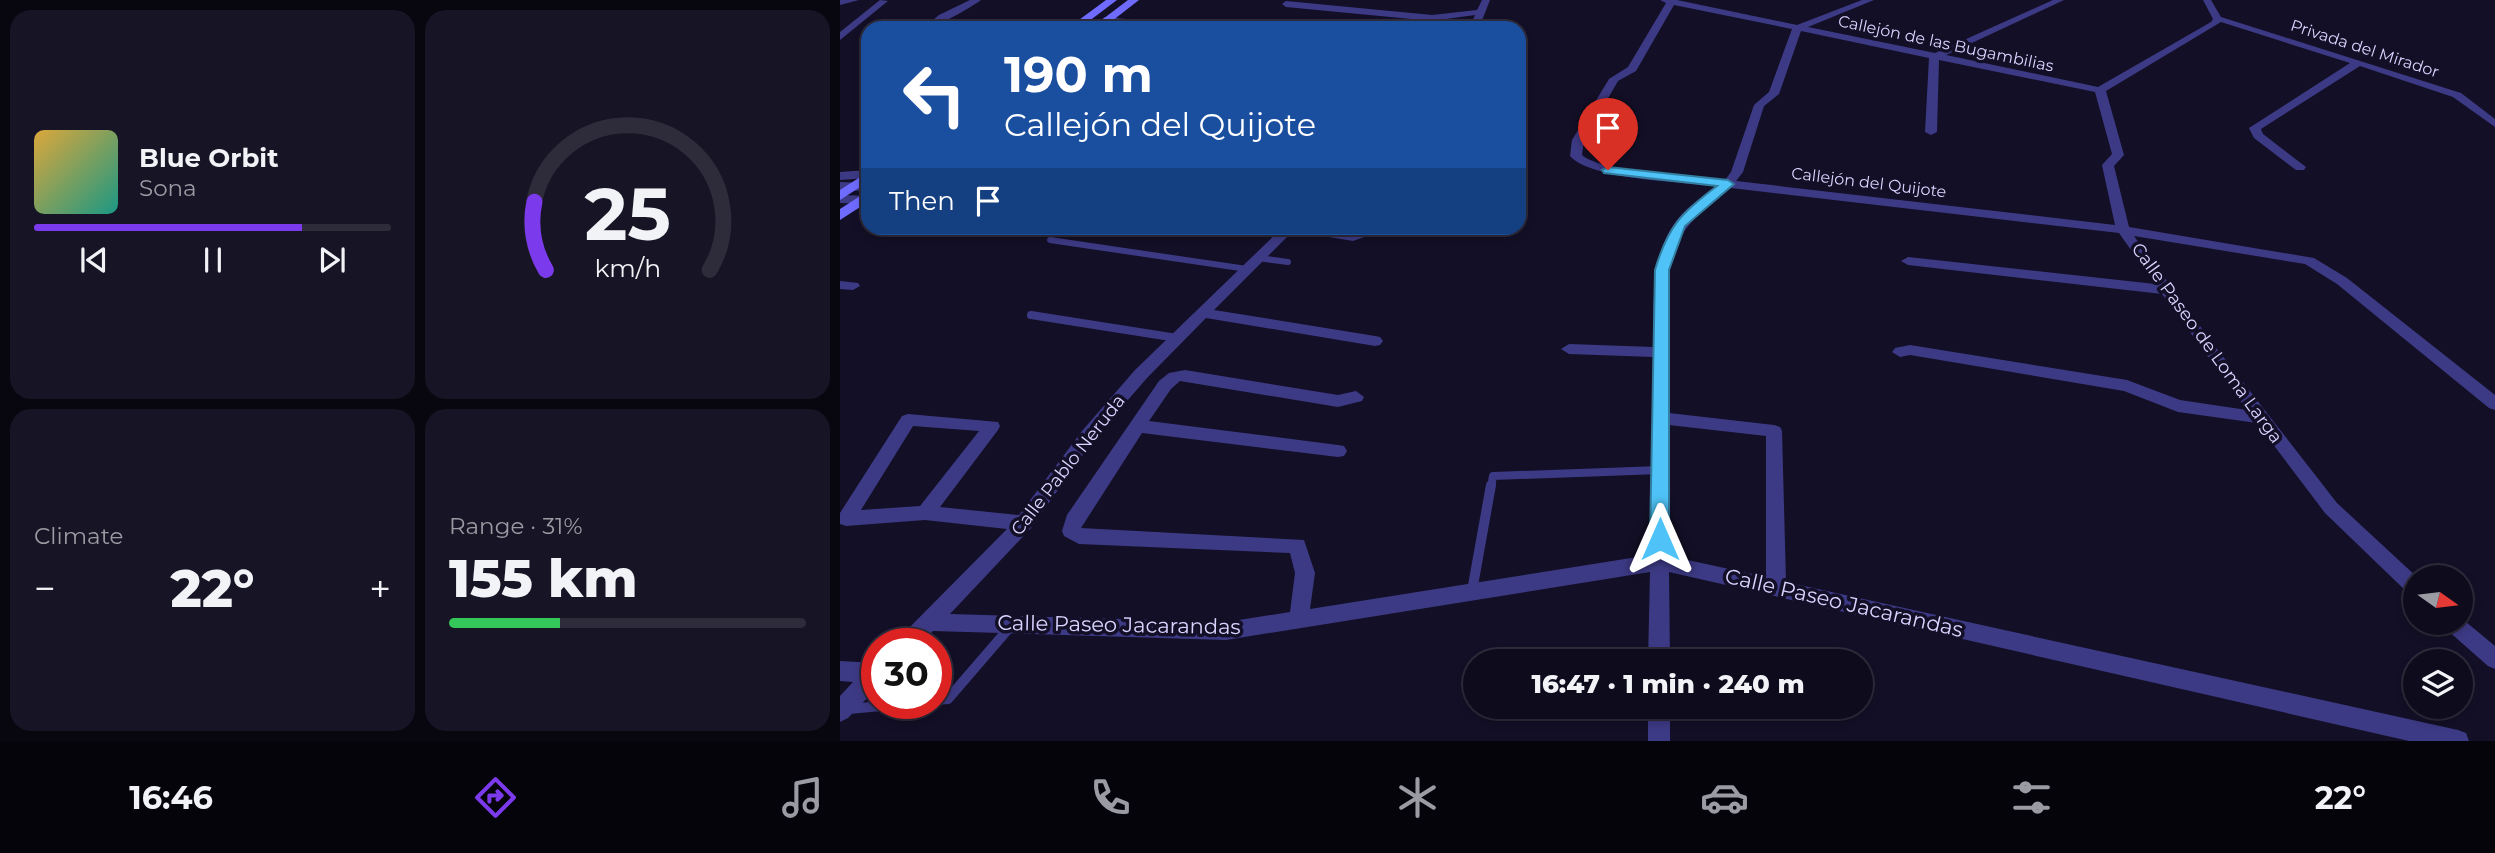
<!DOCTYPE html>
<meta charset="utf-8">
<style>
:root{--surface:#0e0b1c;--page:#171425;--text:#f1f3f6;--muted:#9b9ba3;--line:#2e2b3b;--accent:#7c3aed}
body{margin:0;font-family:Montserrat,sans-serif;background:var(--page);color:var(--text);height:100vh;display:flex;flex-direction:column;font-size:26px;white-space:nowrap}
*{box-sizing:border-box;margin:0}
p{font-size:23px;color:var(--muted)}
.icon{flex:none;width:38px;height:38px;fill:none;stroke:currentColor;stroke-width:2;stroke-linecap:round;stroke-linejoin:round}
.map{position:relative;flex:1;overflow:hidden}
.details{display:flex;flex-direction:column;gap:10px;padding:10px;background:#08060f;width:840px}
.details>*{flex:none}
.hud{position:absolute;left:21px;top:21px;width:665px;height:214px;border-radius:21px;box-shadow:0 4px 10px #0003,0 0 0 2px var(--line);background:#1a4fa0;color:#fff;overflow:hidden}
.needle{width:46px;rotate:104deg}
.controls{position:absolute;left:1563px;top:565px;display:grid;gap:14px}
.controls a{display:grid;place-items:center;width:70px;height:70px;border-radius:50%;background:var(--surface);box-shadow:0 4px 10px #0003,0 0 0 2px var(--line);font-size:35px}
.speed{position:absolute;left:21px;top:628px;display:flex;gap:14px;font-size:35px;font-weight:700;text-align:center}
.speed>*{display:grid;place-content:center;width:91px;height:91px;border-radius:50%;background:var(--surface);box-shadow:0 4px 10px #0003,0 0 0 2px var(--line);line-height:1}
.speed .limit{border:10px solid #d22;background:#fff;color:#111}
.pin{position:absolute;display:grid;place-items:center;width:60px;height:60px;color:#fff;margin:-72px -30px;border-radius:50% 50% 50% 0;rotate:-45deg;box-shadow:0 0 7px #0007}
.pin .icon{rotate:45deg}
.me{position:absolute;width:77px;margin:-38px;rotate:0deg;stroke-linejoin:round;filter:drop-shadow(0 0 5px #0008)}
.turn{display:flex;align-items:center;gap:24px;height:147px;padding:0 28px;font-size:32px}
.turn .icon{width:91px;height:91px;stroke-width:2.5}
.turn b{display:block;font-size:49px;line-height:60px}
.then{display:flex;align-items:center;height:66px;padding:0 28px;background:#0003;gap:14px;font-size:26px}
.big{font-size:52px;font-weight:800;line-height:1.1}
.details .card{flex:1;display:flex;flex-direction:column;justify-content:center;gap:10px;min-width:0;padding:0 24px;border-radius:21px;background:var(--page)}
.details .dial{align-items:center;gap:0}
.dial svg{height:182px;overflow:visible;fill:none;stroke:var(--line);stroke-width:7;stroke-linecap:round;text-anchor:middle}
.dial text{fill:var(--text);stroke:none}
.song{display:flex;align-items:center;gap:21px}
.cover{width:84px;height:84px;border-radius:10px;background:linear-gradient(135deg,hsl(40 70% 55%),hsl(170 70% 35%))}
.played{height:7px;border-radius:4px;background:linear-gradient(90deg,var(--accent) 75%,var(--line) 75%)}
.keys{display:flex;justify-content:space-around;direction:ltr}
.heat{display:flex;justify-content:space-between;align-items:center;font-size:38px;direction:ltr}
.charge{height:10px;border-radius:5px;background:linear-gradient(90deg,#34c759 31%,var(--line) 0)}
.details .tiles{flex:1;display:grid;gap:10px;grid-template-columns:repeat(2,1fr)}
.trip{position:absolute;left:623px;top:649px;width:410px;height:70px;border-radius:35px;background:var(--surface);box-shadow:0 4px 10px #0003,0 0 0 2px var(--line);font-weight:800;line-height:70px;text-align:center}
.tab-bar{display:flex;height:112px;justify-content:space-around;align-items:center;background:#06040b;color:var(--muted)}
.tab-bar .icon{width:49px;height:49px}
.tab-bar .selected{color:var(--accent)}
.tab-bar b{font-size:32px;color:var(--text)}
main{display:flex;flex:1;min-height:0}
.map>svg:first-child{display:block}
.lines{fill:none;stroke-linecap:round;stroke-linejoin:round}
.lane-far2{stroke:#3d3a85;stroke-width:6}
.lane-far1{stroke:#3d3a85;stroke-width:8}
.lane{stroke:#3d3a85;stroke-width:10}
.street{fill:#3d3a85;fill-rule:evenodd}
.secondary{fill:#6f6bff;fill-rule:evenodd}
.route{fill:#4fc3f7;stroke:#337fa1;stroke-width:2}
.labels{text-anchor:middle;stroke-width:7;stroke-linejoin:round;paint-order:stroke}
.far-street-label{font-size:16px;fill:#d9d4ff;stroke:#130f26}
.street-label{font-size:18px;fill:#d9d4ff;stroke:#130f26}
.near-street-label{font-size:21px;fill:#d9d4ff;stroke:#130f26}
</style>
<main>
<section class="details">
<div class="tiles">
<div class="card">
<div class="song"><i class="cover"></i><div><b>Blue Orbit</b><p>Sona</p></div></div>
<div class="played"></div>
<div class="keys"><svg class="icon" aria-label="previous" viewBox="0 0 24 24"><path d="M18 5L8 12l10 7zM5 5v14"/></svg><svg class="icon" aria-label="pause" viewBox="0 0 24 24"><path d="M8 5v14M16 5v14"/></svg><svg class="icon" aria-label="next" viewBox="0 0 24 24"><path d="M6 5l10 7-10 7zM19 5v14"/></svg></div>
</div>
<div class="card dial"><svg viewBox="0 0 100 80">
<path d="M14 69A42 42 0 1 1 86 69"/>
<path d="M14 69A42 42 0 0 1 9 39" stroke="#7c3aed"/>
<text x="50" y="56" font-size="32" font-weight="700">25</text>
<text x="50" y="72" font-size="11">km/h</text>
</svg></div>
<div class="card"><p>Climate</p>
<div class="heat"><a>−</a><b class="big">22°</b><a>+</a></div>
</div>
<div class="card"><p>Range · 31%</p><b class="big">155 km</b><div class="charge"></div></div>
</div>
</section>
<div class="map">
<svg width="1655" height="741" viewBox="0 0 1655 741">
<rect width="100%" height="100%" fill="#130f26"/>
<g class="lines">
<path class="lane-far2" d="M210,240L407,269
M418,258L448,262"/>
<path class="lane-far1" d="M191,315L337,338
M651,487L653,476L820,470"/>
<path class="lane" d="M632,591L651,485
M96,700L108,699L170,627
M9,709L62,704"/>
<path class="street" d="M0,0H19L0,5Z
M40,0L48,1L0,40V32Z
M130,0H141C130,8 96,28 83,28L99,15Z
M642,0H650L639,28H629L635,15L592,21L446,7L442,4L446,1L592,15L637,10Z
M820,0H837L957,25L1022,0H1034L968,27L1095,53L1213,0H1224L1106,55L1258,87L1371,22L1373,19L1363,0H1371L1381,17L1621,93L1655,119V127L1613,97L1520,66L1421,129L1423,134L1466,167L1464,170H1456L1414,138L1409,128L1510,63L1381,22L1266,91L1284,155L1274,166L1289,227L1474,258L1507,278L1655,395V410L1649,408L1497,284L1465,264L1294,236L1374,345L1497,503L1578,578H1575V595L1568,593L1485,513L1417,423L1338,412L1284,391L1070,355L1060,357L1052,352L1055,348L1070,345L1287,380L1340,400L1407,410L1322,294L1068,265L1061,261L1068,257L1315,284L1279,233L891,188C851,219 831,234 828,288L829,413L934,425L940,427L942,431L946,582L1618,730L1626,733L1629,741H1569L829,572L830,662H808L810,572L386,640L93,631L81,644H57L60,637L167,529L85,520L6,526L0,524V513L62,416L68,414L158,422L160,426L158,430L100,507L179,515L242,431L295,370L442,228H478L512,233L530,228H549L513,241L453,231L374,310L535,336L540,337L543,341L540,345L535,346L366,318L307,378L254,439L191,528L110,614L386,622L450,612L455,573L450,553L239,544L224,536L222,531L227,515L319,381L329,373L345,370L498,395L516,391L524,397L522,401L498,407L340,381L331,389L309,421L498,445L504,446L507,451L504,456L498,457L302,433L241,528L464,540L475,573L470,609L810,555L813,357L729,354L721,349L729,344L813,347C814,299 809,245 847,209C856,201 867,194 877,186C844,182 751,180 730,156L732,140L769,79L788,67L826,3ZM834,5L952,29L929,92L914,105L891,172L885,180C854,176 763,173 742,155L744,140L778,81L796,71ZM961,31L1089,58L1085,132L1091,135L1097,132L1099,60L1255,92L1272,154L1262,165L1275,225L896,181L903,172L924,106L939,94ZM829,425L926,436V577L829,556ZM73,426L139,431L80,506L21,510Z
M266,17L346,25L351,28H318L263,22V18Z
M28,170V178L0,180V172Z
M0,182L28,183V191L0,190Z
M0,195L28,196V204L0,203Z
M585,228H614L595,235Z
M0,281L18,283L20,286L13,290L0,289Z
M1620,617L1655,646V669L1648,666L1606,629L1603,623H1620Z
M0,661L37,663V688L8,718L0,722V696L13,682L0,681Z
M808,707H830V741H808Z"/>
<path class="secondary" d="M266,0H277L240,28H228Z
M288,0H299L263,28H251Z
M28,172V182L0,200V190Z
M28,191V202L0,220V209Z"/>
</g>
<path class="route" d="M768,167L888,180L894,184L845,226L829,270V539L826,544H813L810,539L815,270C828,226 841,213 877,186L764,173L762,170Z"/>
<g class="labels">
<g class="far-street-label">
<text transform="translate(1106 43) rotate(12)" y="6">Callejón de las Bugambilias</text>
<text transform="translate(1525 48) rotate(18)" y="6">Privada del Mirador</text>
<text transform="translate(1029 182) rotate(7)" y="6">Callejón del Quijote</text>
</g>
<g class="street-label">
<text transform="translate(1367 343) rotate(54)" y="6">Calle Paseo de Loma Larga</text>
<text transform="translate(228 465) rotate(-52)" y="6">Calle Pablo Neruda</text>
</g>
<g class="near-street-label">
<text transform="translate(1004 603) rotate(13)" y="7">Calle Paseo Jacarandas</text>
<text transform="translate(279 625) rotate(1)" y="7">Calle Paseo Jacarandas</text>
</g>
</g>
</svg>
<div class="controls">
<a><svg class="needle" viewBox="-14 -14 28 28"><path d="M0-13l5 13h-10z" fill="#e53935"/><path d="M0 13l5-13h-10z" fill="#9b9ba3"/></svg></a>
<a><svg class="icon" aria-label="layers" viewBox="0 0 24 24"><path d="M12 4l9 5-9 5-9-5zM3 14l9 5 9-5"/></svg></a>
</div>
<div class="speed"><div class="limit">30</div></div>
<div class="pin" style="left:768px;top:170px;background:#d93025"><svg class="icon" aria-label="arrive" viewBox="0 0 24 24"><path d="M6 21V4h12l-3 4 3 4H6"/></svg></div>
<svg class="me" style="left:820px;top:539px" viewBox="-20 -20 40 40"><path d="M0-17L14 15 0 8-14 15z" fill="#4fc3f7" stroke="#fff" stroke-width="4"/></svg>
<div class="trip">16:47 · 1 min · 240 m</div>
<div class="hud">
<div class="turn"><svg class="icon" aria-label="left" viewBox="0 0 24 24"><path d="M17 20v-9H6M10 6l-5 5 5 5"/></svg><div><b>190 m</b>Callejón del Quijote</div></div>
<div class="then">Then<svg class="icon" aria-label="arrive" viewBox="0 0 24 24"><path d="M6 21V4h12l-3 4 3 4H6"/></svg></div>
</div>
</div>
</main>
<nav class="tab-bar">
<b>16:46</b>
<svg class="icon selected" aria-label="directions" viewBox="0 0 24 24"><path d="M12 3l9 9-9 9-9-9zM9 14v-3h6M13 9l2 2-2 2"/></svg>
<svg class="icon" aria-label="music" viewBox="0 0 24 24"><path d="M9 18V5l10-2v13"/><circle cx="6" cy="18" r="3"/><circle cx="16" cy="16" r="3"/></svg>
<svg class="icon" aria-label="phone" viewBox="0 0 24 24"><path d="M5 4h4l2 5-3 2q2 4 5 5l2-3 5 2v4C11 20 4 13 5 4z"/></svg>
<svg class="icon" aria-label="climate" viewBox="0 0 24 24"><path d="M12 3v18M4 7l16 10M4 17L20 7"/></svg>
<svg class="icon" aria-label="car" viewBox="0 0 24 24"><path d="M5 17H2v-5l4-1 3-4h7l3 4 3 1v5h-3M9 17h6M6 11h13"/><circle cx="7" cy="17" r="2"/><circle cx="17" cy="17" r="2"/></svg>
<svg class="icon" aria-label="filters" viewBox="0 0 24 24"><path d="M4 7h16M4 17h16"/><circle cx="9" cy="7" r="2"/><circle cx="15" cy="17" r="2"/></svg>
<b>22°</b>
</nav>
